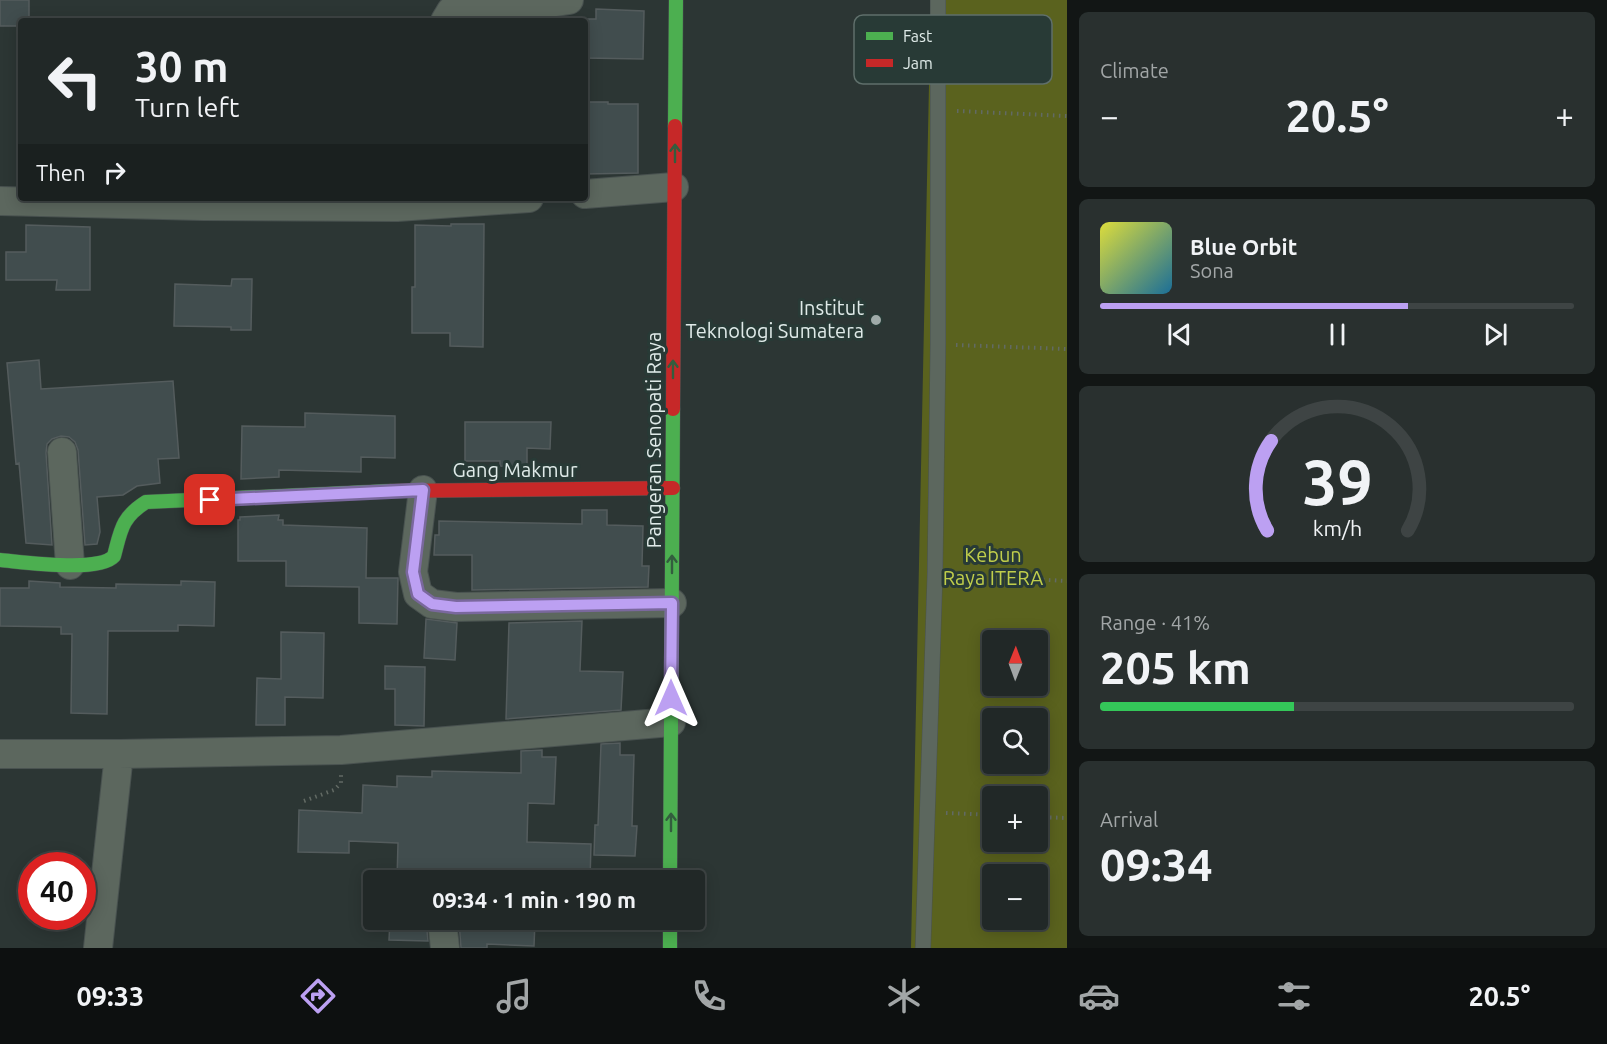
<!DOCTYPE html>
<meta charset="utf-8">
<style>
:root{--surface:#212827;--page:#29302f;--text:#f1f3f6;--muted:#a2a6a7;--line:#3e4444;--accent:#bca0f2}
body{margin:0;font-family:Ubuntu,sans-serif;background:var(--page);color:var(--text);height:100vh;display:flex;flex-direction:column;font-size:22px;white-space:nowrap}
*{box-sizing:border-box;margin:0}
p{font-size:20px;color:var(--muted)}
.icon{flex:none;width:33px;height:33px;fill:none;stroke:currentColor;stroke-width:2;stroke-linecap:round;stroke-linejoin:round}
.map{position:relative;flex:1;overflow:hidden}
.side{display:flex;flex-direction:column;gap:12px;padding:12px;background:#121615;width:540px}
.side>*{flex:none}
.guide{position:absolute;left:18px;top:18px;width:570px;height:183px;border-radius:6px;box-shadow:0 3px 15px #0003,0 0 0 2px var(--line);background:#212827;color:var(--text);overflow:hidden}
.needle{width:39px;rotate:1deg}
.fabs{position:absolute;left:982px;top:630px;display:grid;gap:12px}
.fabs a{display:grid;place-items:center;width:66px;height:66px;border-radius:6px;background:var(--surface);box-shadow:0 3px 15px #0003,0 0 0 2px var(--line);font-size:30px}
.speed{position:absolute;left:18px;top:852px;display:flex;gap:12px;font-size:30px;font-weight:700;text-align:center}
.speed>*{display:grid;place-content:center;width:78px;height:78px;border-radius:50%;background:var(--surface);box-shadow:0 3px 15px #0003,0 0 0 2px var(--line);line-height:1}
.speed .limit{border:9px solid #d22;background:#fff;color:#111}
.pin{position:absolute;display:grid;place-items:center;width:51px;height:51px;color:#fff;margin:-26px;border-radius:12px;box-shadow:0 3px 9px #0006}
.me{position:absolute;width:66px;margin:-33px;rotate:0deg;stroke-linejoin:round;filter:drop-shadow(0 0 4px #0008)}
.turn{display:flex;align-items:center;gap:21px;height:126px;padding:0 18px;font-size:27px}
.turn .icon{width:78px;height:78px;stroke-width:2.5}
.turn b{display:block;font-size:42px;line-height:51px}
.then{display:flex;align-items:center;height:57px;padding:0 18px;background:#0003;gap:12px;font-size:22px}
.big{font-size:45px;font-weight:600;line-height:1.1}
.side .card{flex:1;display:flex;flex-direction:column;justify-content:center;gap:9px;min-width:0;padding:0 21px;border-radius:9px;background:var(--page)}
.side .dial{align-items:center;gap:0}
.dial svg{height:156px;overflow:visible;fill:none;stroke:var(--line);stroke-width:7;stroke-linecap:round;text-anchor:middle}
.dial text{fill:var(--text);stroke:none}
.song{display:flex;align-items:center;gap:18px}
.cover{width:72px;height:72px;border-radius:9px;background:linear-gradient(135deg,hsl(60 70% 55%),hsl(200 70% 35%))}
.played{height:6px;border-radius:3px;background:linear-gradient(90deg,var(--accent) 65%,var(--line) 65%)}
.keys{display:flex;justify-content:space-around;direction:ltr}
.heat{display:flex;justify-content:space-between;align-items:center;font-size:33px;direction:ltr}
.charge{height:9px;border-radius:4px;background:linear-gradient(90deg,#34c759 41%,var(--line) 0)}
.trip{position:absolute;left:363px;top:870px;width:342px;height:60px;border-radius:6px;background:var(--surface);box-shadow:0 3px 15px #0003,0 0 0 2px var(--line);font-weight:600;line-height:60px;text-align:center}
.dock{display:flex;height:96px;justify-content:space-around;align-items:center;background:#0d1010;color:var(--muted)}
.dock .icon{width:42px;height:42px}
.dock .on{color:var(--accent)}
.dock b{font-size:27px;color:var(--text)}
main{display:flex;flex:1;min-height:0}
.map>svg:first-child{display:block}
.forest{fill:#5a621e;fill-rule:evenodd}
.building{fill:#414d4e;stroke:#545c5d;stroke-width:1.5}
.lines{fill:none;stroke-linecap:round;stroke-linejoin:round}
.lane-casing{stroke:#495250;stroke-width:16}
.street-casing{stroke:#495250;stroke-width:30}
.fast-casing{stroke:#495250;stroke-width:15}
.jam-casing{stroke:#495250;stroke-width:15}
.path{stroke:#626a64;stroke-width:4;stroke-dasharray:1.5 4.5;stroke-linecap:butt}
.lane{stroke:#5c675e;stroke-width:15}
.street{stroke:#5c675e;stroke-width:28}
.fast{stroke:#4caf50;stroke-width:14}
.jam{stroke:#c62828;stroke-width:14}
.oneway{stroke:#335d3e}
.route-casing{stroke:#7a689d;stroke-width:15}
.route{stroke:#bca0f2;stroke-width:10}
.poi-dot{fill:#a0aba9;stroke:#283a36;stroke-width:2}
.labels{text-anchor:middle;stroke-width:6;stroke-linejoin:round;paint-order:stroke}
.poi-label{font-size:20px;fill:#dfeae8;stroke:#283a36;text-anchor:end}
.street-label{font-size:20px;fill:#dfeae8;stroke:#283a36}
.park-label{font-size:20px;fill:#c0ce4b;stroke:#283a36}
.key{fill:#283a36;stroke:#5f6f6b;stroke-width:1.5}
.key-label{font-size:16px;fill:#dfeae8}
</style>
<main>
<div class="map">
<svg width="1067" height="948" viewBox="0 0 1067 948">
<rect width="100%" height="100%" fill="#2c3634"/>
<path class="forest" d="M941,0H1067V948H911L930,36ZM993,640H1038V686H993ZM993,718H1038V764H993ZM993,796H1038V842H993ZM993,874H1038V920H993Z"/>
<path class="building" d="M0,0H29V21H21V26H0Z
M596,9L644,11L643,59L585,58V19H596Z
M585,102H608V104H638V173L585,174Z
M451,224H484L483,347L450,346V333H412V287H415V225L451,226Z
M26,225L90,227V290H56L57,280H6V252H26Z
M232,279H252L251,330H231V327L174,326L175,284L231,286Z
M39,360L41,389L173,381L179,458L158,459L160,483L137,486L123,495L97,497L100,532L97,544L85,545L78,450L75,442L69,437L61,436L52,439L47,444L46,453L52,545L26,543L19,463L16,464L7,363Z
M305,413L395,416V458L361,457V472L279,470V477L241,479L242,426L305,427Z
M465,422H551L550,449L527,448V467L500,466V461H465Z
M582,510H607V525L643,526L642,566H649L648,587L472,590V555H434L435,535H439V521L582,524Z
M279,515L278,520H283V525L367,528L366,578H398L397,624L359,623V587L286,586V561H238V520H240V517Z
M29,581L60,583V587L116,588V584L181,585V581L215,582L214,626L178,625V631H108L107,714L71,713L72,634H61V627L0,626V588H29Z
M426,619L457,623L455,660L424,658Z
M582,621L580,671L623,672L621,710L506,719L509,623Z
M281,632L324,633L323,698L285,697V725H256L257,678L281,679Z
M385,666L425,667L424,726L395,725V689H385Z
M620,743V755H634L632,826H637L635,856L594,855L595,825H598L601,744Z
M542,750V757H556L554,804L528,803L527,842L591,844L590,880H530L531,877L491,876V880L429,877V880H397L398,843L349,841V853L298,852L299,810L362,813L363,785L397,787V776L432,777V771L521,773V751Z
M390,920H426L428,941L389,940Z
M459,920L535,921L534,946L487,944V948H461Z"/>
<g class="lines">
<g class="lane-casing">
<path id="lane" d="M923,948L935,574L938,344V0"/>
</g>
<g class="street-casing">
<path id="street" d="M445,21L451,11L460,8L511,9L569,0
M585,194L674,187
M0,201L203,206L397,207L529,198
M62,452L70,565
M423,490L413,572L418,594L432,604L456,607L672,603
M0,754H119L341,750L671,722
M442,920L445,948
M98,948L119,754"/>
</g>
<g class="fast-casing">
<path id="fast" d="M675,126L676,0
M0,560C23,562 99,573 114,556C121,530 121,518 146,502L391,491
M670,880L673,409
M670,920V948"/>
</g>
<g class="jam-casing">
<path id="jam" d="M673,409L675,126
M391,491L673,488"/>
</g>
<path class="path" d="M957,111L1067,116
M956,345L1067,349
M953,575L1067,581
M304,801L334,790L341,783V775
M946,813L993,815
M1038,817L1067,818"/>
<use href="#lane" class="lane"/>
<use href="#street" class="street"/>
<use href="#fast" class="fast"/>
<use href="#jam" class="jam"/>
</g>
<defs><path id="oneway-shaft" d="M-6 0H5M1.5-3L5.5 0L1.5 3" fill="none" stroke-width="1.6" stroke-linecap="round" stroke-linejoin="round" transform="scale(1.5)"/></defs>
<g class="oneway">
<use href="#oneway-shaft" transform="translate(675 153) rotate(-90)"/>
<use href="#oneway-shaft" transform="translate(673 369) rotate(-90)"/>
<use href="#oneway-shaft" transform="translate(672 564) rotate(-90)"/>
<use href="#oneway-shaft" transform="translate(671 822) rotate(-90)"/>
</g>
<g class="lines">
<g class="route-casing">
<path id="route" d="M210,500L423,490L413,572L418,594L432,604L456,607L672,603L671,698"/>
</g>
<use href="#route" class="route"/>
</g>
<circle class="poi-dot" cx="876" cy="320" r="6"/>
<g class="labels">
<g class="poi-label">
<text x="864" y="315">Institut<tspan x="864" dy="23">Teknologi Sumatera</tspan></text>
</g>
<g class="street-label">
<text transform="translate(654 440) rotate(-90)" y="7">Pangeran Senopati Raya</text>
<text x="515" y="477">Gang Makmur</text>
</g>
<g class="park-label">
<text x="993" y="562">Kebun<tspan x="993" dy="23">Raya ITERA</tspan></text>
</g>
</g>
<rect x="854" y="15" width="198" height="69" rx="9" class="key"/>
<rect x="866" y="32" width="27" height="8" fill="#4caf50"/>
<rect x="866" y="59" width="27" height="8" fill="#c62828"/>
<g class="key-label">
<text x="903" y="42">Fast</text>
<text x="903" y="69">Jam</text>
</g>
</svg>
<div class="fabs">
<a><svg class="needle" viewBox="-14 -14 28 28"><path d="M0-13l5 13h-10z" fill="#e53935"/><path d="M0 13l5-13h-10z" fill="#a2a6a7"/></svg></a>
<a><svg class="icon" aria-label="search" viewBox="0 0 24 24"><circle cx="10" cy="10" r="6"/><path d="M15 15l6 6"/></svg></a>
<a>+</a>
<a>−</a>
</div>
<div class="speed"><div class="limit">40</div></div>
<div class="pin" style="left:210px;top:500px;background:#d93025"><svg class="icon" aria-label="arrive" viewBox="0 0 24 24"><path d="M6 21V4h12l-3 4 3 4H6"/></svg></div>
<svg class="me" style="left:671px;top:698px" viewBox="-20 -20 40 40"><path d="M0-17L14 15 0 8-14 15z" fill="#bca0f2" stroke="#fff" stroke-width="4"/></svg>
<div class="trip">09:34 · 1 min · 190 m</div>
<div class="guide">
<div class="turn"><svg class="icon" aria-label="left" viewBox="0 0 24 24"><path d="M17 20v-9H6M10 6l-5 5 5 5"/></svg><div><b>30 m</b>Turn left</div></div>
<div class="then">Then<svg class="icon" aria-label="right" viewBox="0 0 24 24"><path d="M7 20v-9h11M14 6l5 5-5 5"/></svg></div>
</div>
</div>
<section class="side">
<div class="card"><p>Climate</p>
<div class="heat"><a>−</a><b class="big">20.5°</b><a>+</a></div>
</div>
<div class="card">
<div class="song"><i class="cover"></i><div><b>Blue Orbit</b><p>Sona</p></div></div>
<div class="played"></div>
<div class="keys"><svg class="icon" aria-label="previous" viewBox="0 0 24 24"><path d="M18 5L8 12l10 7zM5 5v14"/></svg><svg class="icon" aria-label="pause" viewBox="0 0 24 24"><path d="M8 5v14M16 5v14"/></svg><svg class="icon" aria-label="next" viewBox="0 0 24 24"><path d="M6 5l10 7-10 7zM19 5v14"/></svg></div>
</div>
<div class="card dial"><svg viewBox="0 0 100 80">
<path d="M14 69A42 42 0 1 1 86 69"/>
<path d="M14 69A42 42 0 0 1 16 23" stroke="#bca0f2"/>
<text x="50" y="56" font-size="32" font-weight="700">39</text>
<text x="50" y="72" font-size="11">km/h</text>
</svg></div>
<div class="card"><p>Range · 41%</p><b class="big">205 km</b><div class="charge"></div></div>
<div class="card"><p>Arrival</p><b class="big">09:34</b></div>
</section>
</main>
<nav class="dock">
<b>09:33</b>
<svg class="icon on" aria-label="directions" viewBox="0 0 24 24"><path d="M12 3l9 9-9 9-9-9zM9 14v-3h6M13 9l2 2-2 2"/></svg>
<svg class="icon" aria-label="music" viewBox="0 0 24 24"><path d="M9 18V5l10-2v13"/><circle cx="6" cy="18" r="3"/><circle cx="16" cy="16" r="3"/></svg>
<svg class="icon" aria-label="phone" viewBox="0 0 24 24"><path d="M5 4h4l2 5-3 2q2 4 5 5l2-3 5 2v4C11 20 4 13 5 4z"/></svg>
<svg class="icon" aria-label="climate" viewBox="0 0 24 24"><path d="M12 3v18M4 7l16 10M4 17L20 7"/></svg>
<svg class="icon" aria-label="car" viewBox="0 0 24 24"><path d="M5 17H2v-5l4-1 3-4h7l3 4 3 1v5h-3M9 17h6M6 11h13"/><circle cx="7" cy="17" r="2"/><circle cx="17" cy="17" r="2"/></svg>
<svg class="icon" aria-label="filters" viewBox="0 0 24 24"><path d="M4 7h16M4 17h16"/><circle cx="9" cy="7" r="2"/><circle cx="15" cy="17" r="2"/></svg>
<b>20.5°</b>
</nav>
